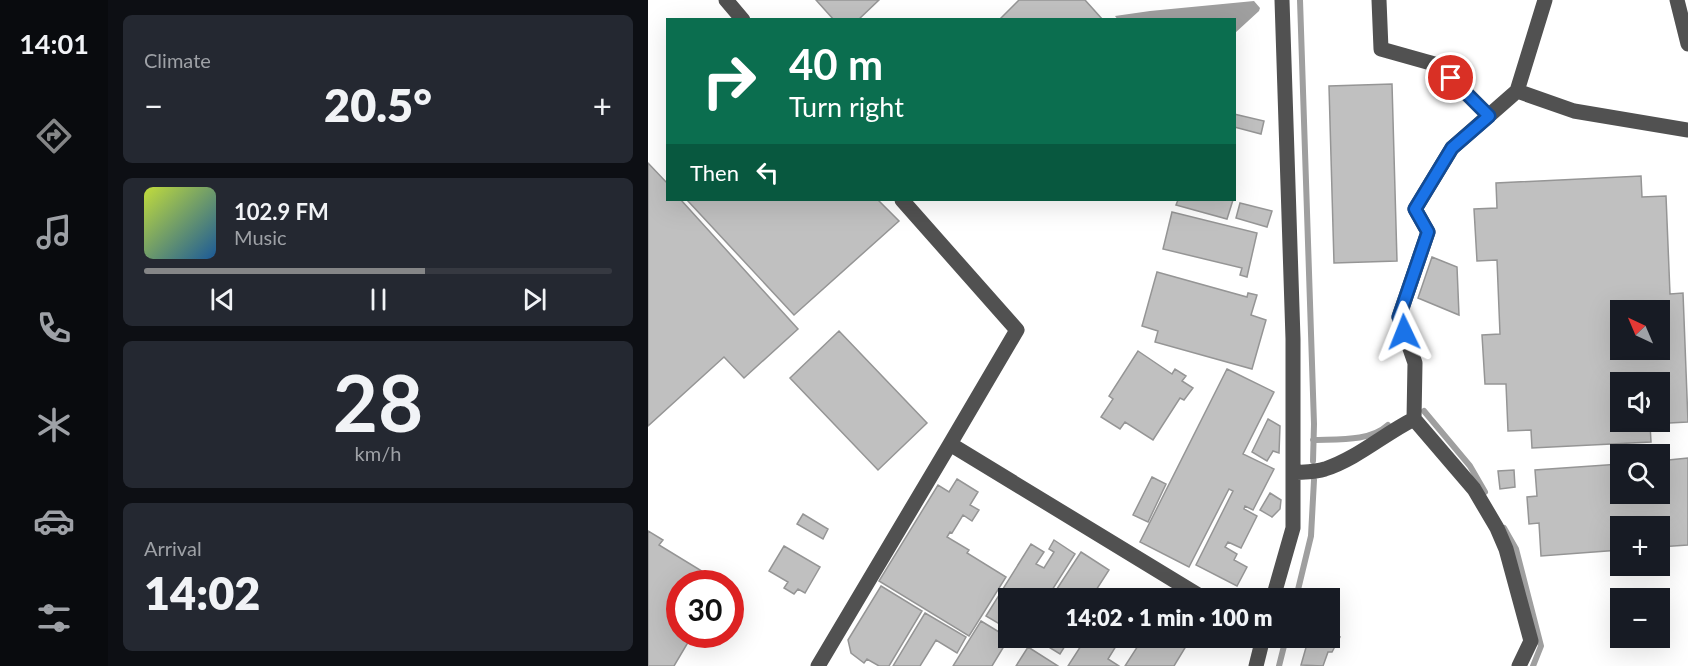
<!DOCTYPE html>
<meta charset="utf-8">
<style>
:root{--surface:#171b24;--page:#242831;--text:#f1f3f6;--muted:#9ea1a6;--line:#363941;--accent:#858687}
body{margin:0;font-family:Lato,sans-serif;background:var(--page);color:var(--text);height:100vh;display:flex;flex-direction:column;font-size:22px;white-space:nowrap}
*{box-sizing:border-box;margin:0}
p{font-size:20px;color:var(--muted)}
.icon{flex:none;width:33px;height:33px;fill:none;stroke:currentColor;stroke-width:2;stroke-linecap:round;stroke-linejoin:round}
.map{position:relative;flex:1;overflow:hidden}
.sheet{display:flex;flex-direction:column;gap:15px;padding:15px;background:#0d0f14;width:540px}
.sheet>*{flex:none}
.top-card{position:absolute;left:18px;top:18px;width:570px;height:183px;border-radius:0px;box-shadow:0 6px 24px #0002;background:#0b6e4f;color:#fff;overflow:hidden}
.needle{width:39px;rotate:316deg}
.tools{position:absolute;left:962px;top:300px;display:grid;gap:12px}
.tools a{display:grid;place-items:center;width:60px;height:60px;border-radius:0px;background:var(--surface);box-shadow:0 6px 24px #0002;font-size:30px}
.speed{position:absolute;left:18px;top:570px;display:flex;gap:12px;font-size:30px;font-weight:700;text-align:center}
.speed>*{display:grid;place-content:center;width:78px;height:78px;border-radius:50%;background:var(--surface);box-shadow:0 6px 24px #0002;line-height:1}
.speed .limit{border:9px solid #d22;background:#fff;color:#111}
.pin{position:absolute;display:grid;place-items:center;width:51px;height:51px;color:#fff;margin:-26px;border:3px solid #fff;border-radius:50%;box-shadow:0 2px 6px #0007}
.me{position:absolute;width:66px;margin:-33px;rotate:358deg;stroke-linejoin:round;filter:drop-shadow(0 0 4px #0008)}
.turn{display:flex;align-items:center;gap:21px;height:126px;padding:0 24px;font-size:27px}
.turn .icon{width:78px;height:78px;stroke-width:2.5}
.turn b{display:block;font-size:42px;line-height:51px}
.then{display:flex;align-items:center;height:57px;padding:0 24px;background:#0003;gap:12px;font-size:22px}
.big{font-size:45px;font-weight:800;line-height:1.1}
.sheet .card{flex:1;display:flex;flex-direction:column;justify-content:center;gap:9px;min-width:0;padding:0 21px;border-radius:9px;background:var(--page)}
.sheet .dial{align-items:center;gap:0}
.dial b{font-size:78px;line-height:1}
.song{display:flex;align-items:center;gap:18px}
.cover{width:72px;height:72px;border-radius:9px;background:linear-gradient(135deg,hsl(70 70% 55%),hsl(210 70% 35%))}
.played{height:6px;border-radius:3px;background:linear-gradient(90deg,var(--accent) 60%,var(--line) 60%)}
.keys{display:flex;justify-content:space-around;direction:ltr}
.heat{display:flex;justify-content:space-between;align-items:center;font-size:33px;direction:ltr}
.trip{position:absolute;left:350px;top:588px;width:342px;height:60px;border-radius:0px;background:var(--surface);box-shadow:0 6px 24px #0002;font-weight:800;line-height:60px;text-align:center}
main{display:flex;flex:1;min-height:0}
.menu{display:flex;flex-direction:column;width:108px;justify-content:space-around;align-items:center;background:#090b0e;color:var(--muted)}
.menu .icon{width:42px;height:42px}
.menu .active{color:var(--accent)}
.menu b{font-size:27px;color:var(--text)}
.map>svg:first-child{display:block}
.water{fill:#9f9f9f}
.lines{fill:none;stroke-linecap:round;stroke-linejoin:round}
.stream{stroke:#9f9f9f;stroke-width:6}
.building{fill:#c0c0c0;stroke:#959595;stroke-width:1.5;fill-rule:evenodd}
.minor{stroke:#515151;stroke-width:15}
.route-casing{stroke:#114b97;stroke-width:15}
.route{stroke:#1a73e8;stroke-width:10}
</style>
<main>
<nav class="menu">
<b>14:01</b>
<svg class="icon active" aria-label="directions" viewBox="0 0 24 24"><path d="M12 3l9 9-9 9-9-9zM9 14v-3h6M13 9l2 2-2 2"/></svg>
<svg class="icon" aria-label="music" viewBox="0 0 24 24"><path d="M9 18V5l10-2v13"/><circle cx="6" cy="18" r="3"/><circle cx="16" cy="16" r="3"/></svg>
<svg class="icon" aria-label="phone" viewBox="0 0 24 24"><path d="M5 4h4l2 5-3 2q2 4 5 5l2-3 5 2v4C11 20 4 13 5 4z"/></svg>
<svg class="icon" aria-label="climate" viewBox="0 0 24 24"><path d="M12 3v18M4 7l16 10M4 17L20 7"/></svg>
<svg class="icon" aria-label="car" viewBox="0 0 24 24"><path d="M5 17H2v-5l4-1 3-4h7l3 4 3 1v5h-3M9 17h6M6 11h13"/><circle cx="7" cy="17" r="2"/><circle cx="17" cy="17" r="2"/></svg>
<svg class="icon" aria-label="filters" viewBox="0 0 24 24"><path d="M4 7h16M4 17h16"/><circle cx="9" cy="7" r="2"/><circle cx="15" cy="17" r="2"/></svg>
</nav>
<section class="sheet">
<div class="card"><p>Climate</p>
<div class="heat"><a>−</a><b class="big">20.5°</b><a>+</a></div>
</div>
<div class="card">
<div class="song"><i class="cover"></i><div><b>102.9 FM</b><p>Music</p></div></div>
<div class="played"></div>
<div class="keys"><svg class="icon" aria-label="previous" viewBox="0 0 24 24"><path d="M18 5L8 12l10 7zM5 5v14"/></svg><svg class="icon" aria-label="pause" viewBox="0 0 24 24"><path d="M8 5v14M16 5v14"/></svg><svg class="icon" aria-label="next" viewBox="0 0 24 24"><path d="M6 5l10 7-10 7zM19 5v14"/></svg></div>
</div>
<div class="card dial"><b>28</b><p>km/h</p></div>
<div class="card"><p>Arrival</p><b class="big">14:02</b></div>
</section>
<div class="map">
<svg width="1040" height="666" viewBox="0 0 1040 666">
<rect width="100%" height="100%" fill="#fff"/>
<path class="water" d="M606,1L612,8L611,11L587,33L586,20H470L467,16L502,11Z"/>
<g class="lines">
<path class="stream" d="M652,0L666,424L665,461
M776,411L822,466L837,492
M665,440C689,439 722,442 740,425
M856,528L868,549L893,646L885,666
M648,598L663,536L666,480
M631,666L638,638"/>
</g>
<path class="building" d="M168,0H231L210,20H186Z
M371,0H437L455,20H351Z
M744,84L749,261L686,263L681,86Z
M586,114L616,121L613,134L586,127Z
M0,163L20,184V200H33L150,329L96,378L76,357L0,426Z
M993,176L994,197L1018,196L1022,294L1035,293L1040,422L1002,424L1003,442L884,448L883,430L860,431L858,384H837L834,335L852,334L849,260L829,261L826,209L849,208L848,183ZM972,310H1011V350H972ZM972,382H1011V422H972Z
M39,200H230L251,221L146,315Z
M530,200H585L579,219L528,205Z
M592,203L624,211L619,227L588,218Z
M524,212L609,233L599,277L592,275L594,268L515,249Z
M784,257L809,267L811,315L770,298Z
M509,272L599,297L600,293L609,295L603,315L618,320L604,369L507,342L510,331L494,326Z
M191,331L279,423L230,470L142,378Z
M490,351L524,374L527,369L538,376L534,381L545,388L536,400L532,398L505,440L477,422L472,429L453,417L465,399L461,396Z
M579,369L626,392L595,454L626,469L605,510L597,506L596,509L609,516L593,548L580,542L577,547L589,554L586,560L599,567L589,586L548,565L585,491L581,489L541,567L492,542Z
M620,419L632,426L631,453L625,451L619,461L604,452Z
M1040,458V545L1011,547V526H972V550L893,556L891,523L881,524L879,497L889,496L887,470L972,464V494H1011V461Z
M866,470L867,487L852,489L850,471Z
M504,477L518,484L500,522L485,515Z
M309,479L330,492L322,505L331,510L324,521L315,515L304,533L302,532L299,537L321,550L319,553L358,577L321,636L231,581L290,485L301,492Z
M622,493L633,500L632,509L624,517L612,510Z
M155,514L180,529L175,539L149,524Z
M0,531L15,540L11,545L75,584H32V634H45L26,666H0Z
M406,540L427,554L399,598H360V629L338,616L383,544L396,552L388,564L396,568L406,552L401,549Z
M136,546L172,567L157,593L150,589L146,594L136,588L140,582L121,571Z
M433,552L461,570L443,598H403Z
M233,586L274,611L241,666H231L219,659L216,663L203,653L200,640Z
M527,586L548,598H519Z
M277,613L318,637L309,653L288,640L272,666H245Z
M333,621L361,638L344,666H305Z
M681,633L692,637L684,652H680L675,666L653,665L659,644L655,643L657,638H681Z
M386,638H422L412,654Z
M438,638H473L460,659L471,666H420Z
M495,638H543L526,666H477Z
M380,647L410,666H368Z"/>
<g class="lines">
<path class="minor" d="M78,0L95,20
M731,0L733,49L790,65L841,116
M1029,0L1040,44
M869,91L926,111L1040,130
M254,200L369,330L302,444
M645,473C655,472 667,472 677,469C710,458 736,434 766,419
M625,598L645,528V339L634,0
M170,666L302,444L555,598
M608,666L615,638
M871,666L883,641L858,549L849,528L826,489L766,419L767,363L751,317L780,232L767,209L804,148L869,91L897,0"/>
</g>
<g class="lines">
<g class="route-casing">
<path id="route" d="M756,332L751,317L780,232L767,209L804,148L841,116L803,78"/>
</g>
<use href="#route" class="route"/>
</g>
</svg>
<div class="tools">
<a><svg class="needle" viewBox="-14 -14 28 28"><path d="M0-13l5 13h-10z" fill="#e53935"/><path d="M0 13l5-13h-10z" fill="#9ea1a6"/></svg></a>
<a><svg class="icon" aria-label="sound" viewBox="0 0 24 24"><path d="M4 9h4l5-4v14l-5-4H4zM17 9q2 3 0 6"/></svg></a>
<a><svg class="icon" aria-label="search" viewBox="0 0 24 24"><circle cx="10" cy="10" r="6"/><path d="M15 15l6 6"/></svg></a>
<a>+</a>
<a>−</a>
</div>
<div class="speed"><div class="limit">30</div></div>
<div class="pin" style="left:803px;top:78px;background:#d93025"><svg class="icon" aria-label="arrive" viewBox="0 0 24 24"><path d="M6 21V4h12l-3 4 3 4H6"/></svg></div>
<svg class="me" style="left:756px;top:332px" viewBox="-20 -20 40 40"><path d="M0-17L14 15 0 8-14 15z" fill="#1a73e8" stroke="#fff" stroke-width="4"/></svg>
<div class="trip">14:02 · 1 min · 100 m</div>
<div class="top-card">
<div class="turn"><svg class="icon" aria-label="right" viewBox="0 0 24 24"><path d="M7 20v-9h11M14 6l5 5-5 5"/></svg><div><b>40 m</b>Turn right</div></div>
<div class="then">Then<svg class="icon" aria-label="left" viewBox="0 0 24 24"><path d="M17 20v-9H6M10 6l-5 5 5 5"/></svg></div>
</div>
</div>
</main>
